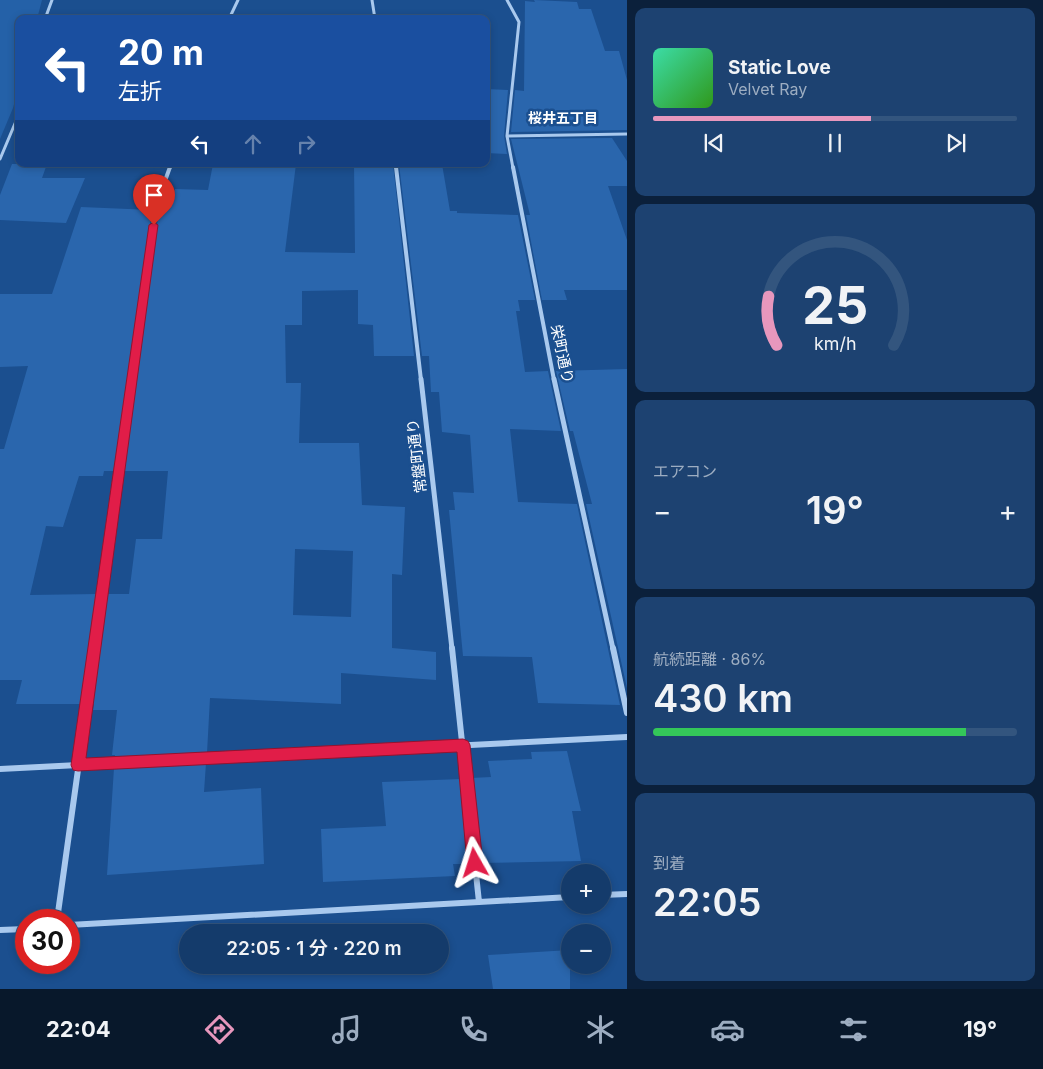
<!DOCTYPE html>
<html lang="ja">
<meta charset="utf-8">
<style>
:root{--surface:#143b6b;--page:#1d4271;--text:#f1f3f6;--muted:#9dadc1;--line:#33557e;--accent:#e797bd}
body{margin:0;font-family:Inter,"Noto Sans JP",sans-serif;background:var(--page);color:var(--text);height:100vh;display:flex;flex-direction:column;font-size:19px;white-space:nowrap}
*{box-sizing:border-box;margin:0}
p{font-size:16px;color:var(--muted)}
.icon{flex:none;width:28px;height:28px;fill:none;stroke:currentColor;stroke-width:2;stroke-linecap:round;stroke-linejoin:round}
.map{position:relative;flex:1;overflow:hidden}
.drawer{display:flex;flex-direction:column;gap:8px;padding:8px;background:#0b203b;width:416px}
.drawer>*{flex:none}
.banner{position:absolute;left:15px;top:15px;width:475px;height:152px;border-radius:10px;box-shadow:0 2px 8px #0003,0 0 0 1px var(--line);background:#1a4fa0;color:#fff;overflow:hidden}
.tools{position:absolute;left:561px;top:864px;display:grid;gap:10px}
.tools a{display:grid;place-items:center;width:50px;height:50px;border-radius:50%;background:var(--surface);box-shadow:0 2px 8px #0003,0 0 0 1px var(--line);font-size:25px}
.speed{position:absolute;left:15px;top:909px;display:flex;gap:10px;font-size:25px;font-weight:700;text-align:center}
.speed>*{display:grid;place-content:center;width:65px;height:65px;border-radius:50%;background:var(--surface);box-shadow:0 2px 8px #0003,0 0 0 1px var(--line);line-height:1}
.speed .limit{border:8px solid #d22;background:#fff;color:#111}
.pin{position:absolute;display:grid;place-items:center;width:42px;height:42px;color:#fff;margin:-51px -21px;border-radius:50% 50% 50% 0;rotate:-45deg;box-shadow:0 0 5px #0007}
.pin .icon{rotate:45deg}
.me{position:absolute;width:55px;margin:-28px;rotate:354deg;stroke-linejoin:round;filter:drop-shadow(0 0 4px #0008)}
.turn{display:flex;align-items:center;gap:18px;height:105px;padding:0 20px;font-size:22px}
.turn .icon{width:65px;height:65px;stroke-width:2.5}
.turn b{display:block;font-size:35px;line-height:42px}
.lanes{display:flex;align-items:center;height:48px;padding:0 20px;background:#0003;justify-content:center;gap:25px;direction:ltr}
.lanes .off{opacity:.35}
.big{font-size:38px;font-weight:600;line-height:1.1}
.drawer .widget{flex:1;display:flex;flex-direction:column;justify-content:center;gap:8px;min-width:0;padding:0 18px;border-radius:10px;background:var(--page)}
.drawer .dial{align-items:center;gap:0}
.dial svg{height:130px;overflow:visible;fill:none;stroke:var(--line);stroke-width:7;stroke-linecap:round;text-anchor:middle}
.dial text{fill:var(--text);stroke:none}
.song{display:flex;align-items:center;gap:15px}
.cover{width:60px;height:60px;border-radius:8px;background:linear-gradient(135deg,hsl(160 70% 55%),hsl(110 70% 35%))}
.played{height:5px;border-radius:2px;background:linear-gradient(90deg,var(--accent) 60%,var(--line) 60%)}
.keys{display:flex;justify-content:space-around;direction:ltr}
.heat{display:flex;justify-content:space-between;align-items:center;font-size:28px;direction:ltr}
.charge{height:8px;border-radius:4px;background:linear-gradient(90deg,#34c759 86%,var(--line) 0)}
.trip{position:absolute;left:179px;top:924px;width:270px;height:50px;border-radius:25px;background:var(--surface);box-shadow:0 2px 8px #0003,0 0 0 1px var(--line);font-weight:600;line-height:50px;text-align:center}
.dock{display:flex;height:80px;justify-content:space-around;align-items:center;background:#08182b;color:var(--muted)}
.dock .icon{width:35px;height:35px}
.dock .current{color:var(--accent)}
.dock b{font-size:22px;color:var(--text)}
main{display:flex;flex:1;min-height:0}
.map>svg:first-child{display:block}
.green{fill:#2461a8}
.building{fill:#2a66ad;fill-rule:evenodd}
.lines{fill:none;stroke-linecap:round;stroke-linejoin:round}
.street-far3{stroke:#a9c9ee;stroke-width:3}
.street-far2{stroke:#a9c9ee;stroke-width:4}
.street-far1{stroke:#a9c9ee;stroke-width:5}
.street{stroke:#a9c9ee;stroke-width:6}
.route{fill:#e11d48;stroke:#92132f}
.labels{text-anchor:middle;stroke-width:5;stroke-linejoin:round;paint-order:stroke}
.far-neighbourhood-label{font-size:14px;font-weight:bold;fill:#fff;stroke:#1b4f8f}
.street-label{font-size:15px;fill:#fff;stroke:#1b4f8f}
</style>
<main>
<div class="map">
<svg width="627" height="989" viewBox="0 0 627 989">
<rect width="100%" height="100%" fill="#1b4f8f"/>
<path class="green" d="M0,0H42L37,19H19V85L13,108L0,139Z"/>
<path class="building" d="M534,0L577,2L579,9H591L605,51H619L627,80V130L511,132L515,90L524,91L525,1L535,2Z
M486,89L508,90L504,136L507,154L486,153Z
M612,138L627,161V186H608L627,240V290H564L567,300H542L526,215H530L511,139Z
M12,164H47L42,178H85L66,223L0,220V195Z
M213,164H296L285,252L355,253L354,164H393L414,356H374L373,325L358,324V290L302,291V325H285L286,383H301L299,443H359L362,505L405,507L402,575L392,574V648L436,652V680L341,673V704L210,698L207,753L115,758V755H112L117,710H93L94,704H92L107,594H129L136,539H162L168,471H124L159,210H169L175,189L208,190ZM295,549L353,551L351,617L293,615Z
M399,164H442L450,211H457V213L518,215L535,300H518L520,311H516L525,372L548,371L561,431L510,429L518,502L577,504L620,705L538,703L532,657L463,656L449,510H455L453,492L474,493L470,435L442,432L439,392H431L429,356H422Z
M81,207L152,210L115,471H104L103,476H79L63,527L46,526L30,595L98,594L82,704H16L22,680H0V449H4L28,366L0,367V294H52Z
M627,369V688L586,504H592L573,431H570L556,371Z
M567,751L581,811H572L581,861L480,863L471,778L491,777L488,761L532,759L531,752Z
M206,763L204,792L261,788L264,864L107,875L114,768Z
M461,779L470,864H453L455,876L323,882L321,829L386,826L382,782Z
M570,950V989H493L488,955Z"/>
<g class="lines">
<path class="street-far3" d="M372,0L375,19
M507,0L519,22L507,136L513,168
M45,19L52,0
M229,19L238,0
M507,136L627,134
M0,159L19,114
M396,164V168
M170,168L171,164"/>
<path class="street-far2" d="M396,167L421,380
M513,167L554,380
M132,380L156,206L170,167"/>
<path class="street-far1" d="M421,379L452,649
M554,379L613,649
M95,649L132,379"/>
<path class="street" d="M452,648L479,902
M613,648L627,713
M0,769L627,737
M602,895L627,894
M57,920L95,648
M69,925L570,897
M0,930L26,929"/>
</g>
<path class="route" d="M154,222L158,225L86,758L463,739L468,741L470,745L483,863L480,868L475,870L470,868L467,863L457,752L78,771L73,770L71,765L149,225Z"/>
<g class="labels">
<g class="far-neighbourhood-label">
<text x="563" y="123">桜井五丁目</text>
</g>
<g class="street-label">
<text transform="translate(562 354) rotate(78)" y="5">栄町通り</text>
<text transform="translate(417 456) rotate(-97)" y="5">常盤町通り</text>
</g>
</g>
</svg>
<div class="tools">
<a>+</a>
<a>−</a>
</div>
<div class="speed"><div class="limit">30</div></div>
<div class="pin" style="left:154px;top:225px;background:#d93025"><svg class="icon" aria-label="arrive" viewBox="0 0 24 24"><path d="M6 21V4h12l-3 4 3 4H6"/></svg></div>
<svg class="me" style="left:475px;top:863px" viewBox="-20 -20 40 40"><path d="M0-17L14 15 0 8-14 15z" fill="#e11d48" stroke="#fff" stroke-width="4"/></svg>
<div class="trip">22:05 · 1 分 · 220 m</div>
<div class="banner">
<div class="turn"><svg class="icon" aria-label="left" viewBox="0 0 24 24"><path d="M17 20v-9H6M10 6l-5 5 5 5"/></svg><div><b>20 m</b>左折</div></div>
<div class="lanes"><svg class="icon" aria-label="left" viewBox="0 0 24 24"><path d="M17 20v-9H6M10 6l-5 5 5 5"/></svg><svg class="icon off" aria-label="ahead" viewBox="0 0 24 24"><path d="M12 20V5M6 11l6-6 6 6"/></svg><svg class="icon off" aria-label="right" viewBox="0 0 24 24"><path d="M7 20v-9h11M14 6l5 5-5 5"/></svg></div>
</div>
</div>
<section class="drawer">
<div class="widget">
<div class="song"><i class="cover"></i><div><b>Static Love</b><p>Velvet Ray</p></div></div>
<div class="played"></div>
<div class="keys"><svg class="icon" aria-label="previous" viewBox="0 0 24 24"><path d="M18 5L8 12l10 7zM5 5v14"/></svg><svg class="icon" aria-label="pause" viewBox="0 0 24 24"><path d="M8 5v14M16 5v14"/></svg><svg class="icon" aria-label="next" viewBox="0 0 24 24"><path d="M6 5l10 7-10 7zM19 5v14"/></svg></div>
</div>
<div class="widget dial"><svg viewBox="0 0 100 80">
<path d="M14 69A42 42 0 1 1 86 69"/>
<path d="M14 69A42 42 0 0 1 9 39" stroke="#e797bd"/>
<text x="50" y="56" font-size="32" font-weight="700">25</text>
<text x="50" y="72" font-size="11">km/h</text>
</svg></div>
<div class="widget"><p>エアコン</p>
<div class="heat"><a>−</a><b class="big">19°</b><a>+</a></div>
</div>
<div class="widget"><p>航続距離 · 86%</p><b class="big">430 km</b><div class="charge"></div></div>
<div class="widget"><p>到着</p><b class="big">22:05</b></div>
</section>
</main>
<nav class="dock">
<b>22:04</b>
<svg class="icon current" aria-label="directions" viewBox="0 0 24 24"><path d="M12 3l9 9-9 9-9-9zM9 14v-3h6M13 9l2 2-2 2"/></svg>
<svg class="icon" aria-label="music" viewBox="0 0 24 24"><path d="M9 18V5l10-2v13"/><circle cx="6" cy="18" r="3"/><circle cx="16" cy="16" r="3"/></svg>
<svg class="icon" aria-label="phone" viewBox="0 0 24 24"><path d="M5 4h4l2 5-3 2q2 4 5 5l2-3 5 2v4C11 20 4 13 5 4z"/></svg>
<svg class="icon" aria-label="climate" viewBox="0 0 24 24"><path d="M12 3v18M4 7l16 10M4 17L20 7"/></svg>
<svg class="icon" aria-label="car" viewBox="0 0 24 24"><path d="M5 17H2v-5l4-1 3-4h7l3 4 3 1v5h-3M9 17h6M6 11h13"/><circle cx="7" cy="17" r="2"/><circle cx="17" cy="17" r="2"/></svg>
<svg class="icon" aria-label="filters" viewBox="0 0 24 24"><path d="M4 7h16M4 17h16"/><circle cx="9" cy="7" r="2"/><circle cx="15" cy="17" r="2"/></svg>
<b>19°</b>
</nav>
